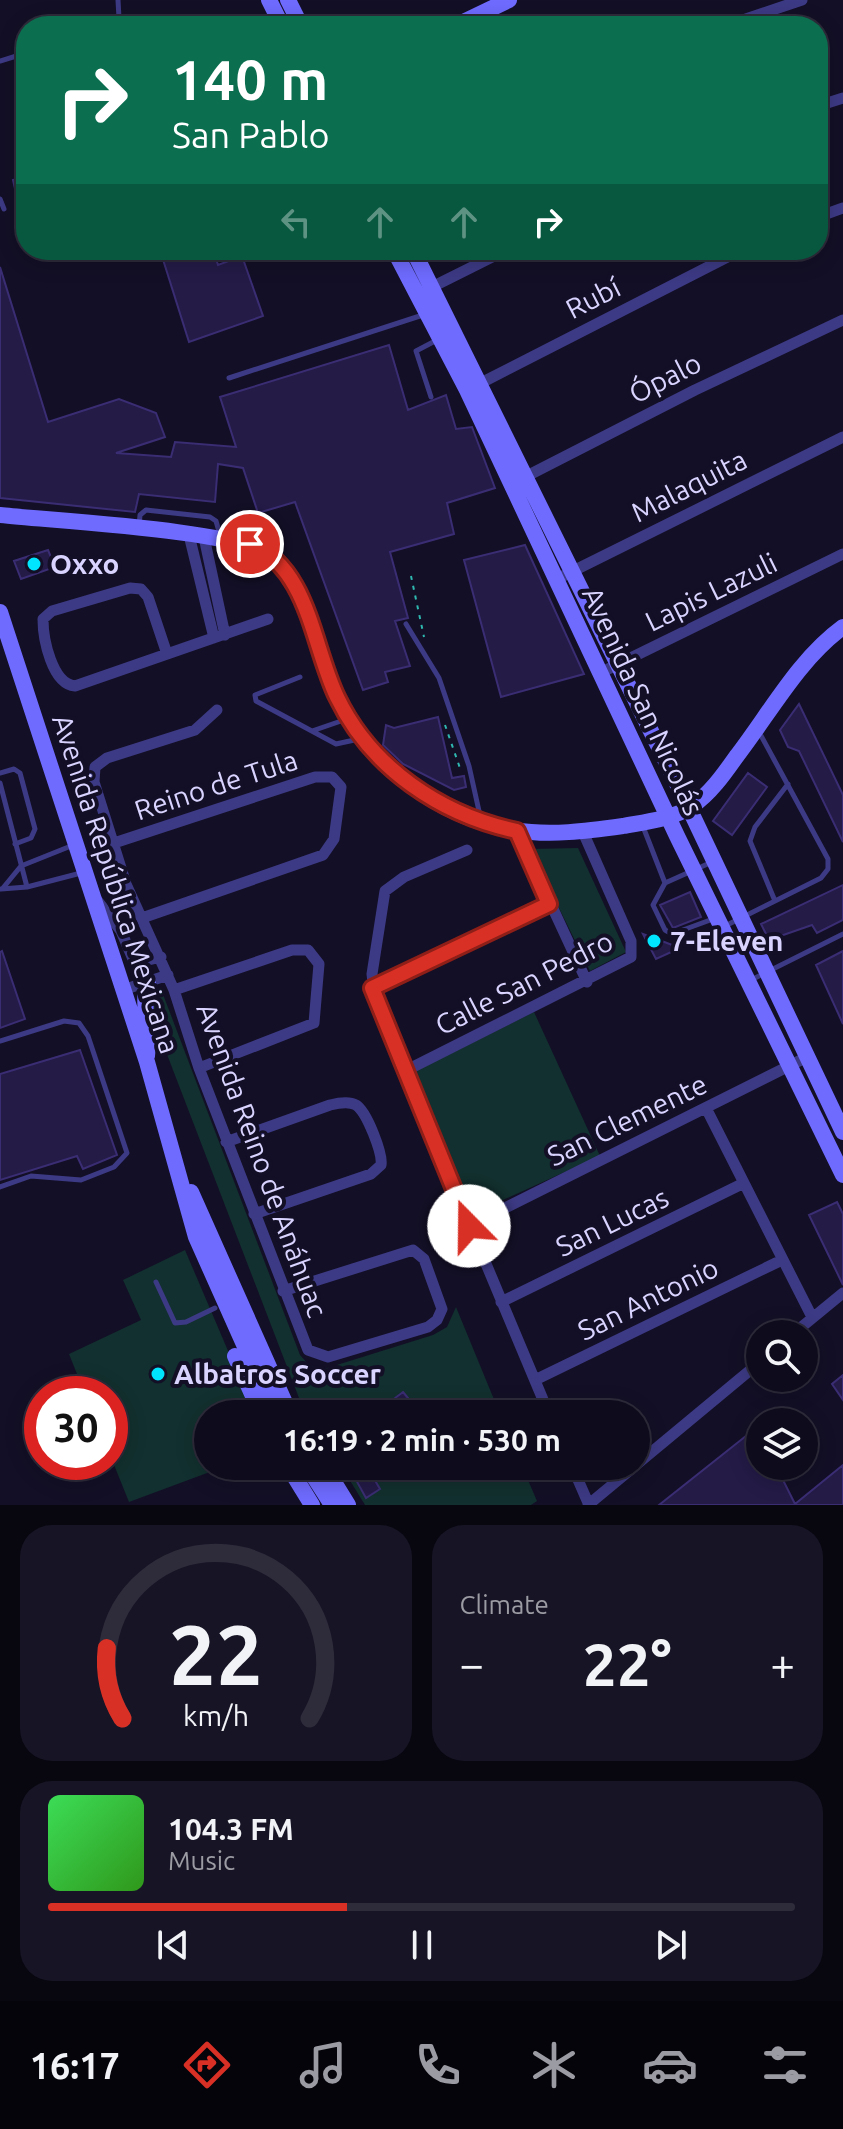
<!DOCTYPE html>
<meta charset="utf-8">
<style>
:root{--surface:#0e0b1c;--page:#171425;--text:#f1f3f6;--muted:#9b9ba3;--line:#2e2b3b;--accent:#d93025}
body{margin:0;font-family:Ubuntu,sans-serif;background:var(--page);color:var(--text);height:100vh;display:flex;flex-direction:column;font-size:30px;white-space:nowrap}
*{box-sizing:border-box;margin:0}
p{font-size:26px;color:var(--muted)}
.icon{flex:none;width:44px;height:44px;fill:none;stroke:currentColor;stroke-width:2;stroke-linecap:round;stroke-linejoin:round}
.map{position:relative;height:1505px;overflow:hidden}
.details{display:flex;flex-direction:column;gap:20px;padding:20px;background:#08060f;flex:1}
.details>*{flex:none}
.guide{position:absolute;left:16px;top:16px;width:812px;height:244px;border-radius:32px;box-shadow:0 4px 20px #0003,0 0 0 2px var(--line);background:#0b6e4f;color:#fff;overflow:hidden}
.tools{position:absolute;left:746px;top:1320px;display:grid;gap:16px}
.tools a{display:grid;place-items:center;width:72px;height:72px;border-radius:50%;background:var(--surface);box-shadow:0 4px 20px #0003,0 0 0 2px var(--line);font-size:40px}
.speed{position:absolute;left:24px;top:1376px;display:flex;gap:16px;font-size:40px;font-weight:700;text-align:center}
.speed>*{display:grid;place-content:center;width:104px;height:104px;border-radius:50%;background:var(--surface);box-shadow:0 4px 20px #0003,0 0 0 2px var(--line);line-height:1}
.speed .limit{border:12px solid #d22;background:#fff;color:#111}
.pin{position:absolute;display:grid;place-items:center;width:68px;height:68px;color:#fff;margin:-34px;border:4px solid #fff;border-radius:50%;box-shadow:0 2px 8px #0007}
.me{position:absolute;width:88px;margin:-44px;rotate:338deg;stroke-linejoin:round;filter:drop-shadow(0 0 6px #0008)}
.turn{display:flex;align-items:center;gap:28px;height:168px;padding:0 24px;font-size:36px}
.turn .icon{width:104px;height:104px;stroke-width:2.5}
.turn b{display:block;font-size:56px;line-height:68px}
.lanes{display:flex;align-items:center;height:76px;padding:0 24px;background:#0003;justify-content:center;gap:40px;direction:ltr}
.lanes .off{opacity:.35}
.big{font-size:60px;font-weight:700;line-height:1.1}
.details .widget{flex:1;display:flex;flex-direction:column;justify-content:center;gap:12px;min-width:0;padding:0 28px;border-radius:32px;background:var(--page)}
.details .dial{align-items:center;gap:0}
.dial svg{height:208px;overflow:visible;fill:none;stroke:var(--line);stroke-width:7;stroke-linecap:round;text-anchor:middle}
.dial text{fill:var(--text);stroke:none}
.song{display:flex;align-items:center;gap:24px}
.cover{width:96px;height:96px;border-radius:12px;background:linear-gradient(135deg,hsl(130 70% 55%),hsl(110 70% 35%))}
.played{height:8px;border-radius:4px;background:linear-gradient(90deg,var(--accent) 40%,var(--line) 40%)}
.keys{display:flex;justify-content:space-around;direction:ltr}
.heat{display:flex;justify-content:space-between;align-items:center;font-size:44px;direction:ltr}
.details .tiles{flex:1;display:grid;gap:20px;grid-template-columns:1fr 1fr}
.widget:last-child{grid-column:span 2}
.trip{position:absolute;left:194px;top:1400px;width:456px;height:80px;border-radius:40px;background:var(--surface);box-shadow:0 4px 20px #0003,0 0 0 2px var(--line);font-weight:700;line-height:80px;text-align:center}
.dock{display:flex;height:128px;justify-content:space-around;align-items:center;background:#06040b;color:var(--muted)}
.dock .icon{width:56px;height:56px}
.dock .on{color:var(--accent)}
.dock b{font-size:36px;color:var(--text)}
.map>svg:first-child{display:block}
.green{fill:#12302f}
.building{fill:#241b47;stroke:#3b2d73;stroke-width:2}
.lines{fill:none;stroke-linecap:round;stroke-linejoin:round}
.path{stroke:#2fb8b0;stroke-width:2;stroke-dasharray:4 6;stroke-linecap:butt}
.lane{stroke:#3d3a85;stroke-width:5}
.street{stroke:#3d3a85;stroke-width:11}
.secondary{stroke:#6f6bff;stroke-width:16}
.route-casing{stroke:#8d1f18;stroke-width:20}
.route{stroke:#d93025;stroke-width:14}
.poi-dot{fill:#00e5ff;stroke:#130f26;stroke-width:3}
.labels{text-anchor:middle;stroke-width:8;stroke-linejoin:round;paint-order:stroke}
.street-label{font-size:28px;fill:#d9d4ff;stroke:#130f26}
.poi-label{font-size:28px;font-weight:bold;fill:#d9d4ff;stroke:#130f26;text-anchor:start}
</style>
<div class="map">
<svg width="843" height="1505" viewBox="0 0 843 1505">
<rect width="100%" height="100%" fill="#130f26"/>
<path class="green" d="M578,848L626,952L590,971L530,849Z
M161,989L300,1355L310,1366L324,1369L433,1335L447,1327L456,1307L500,1414H310L304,1411L163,1044L152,1001L156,991Z
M534,1012L600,1156L470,1215L410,1074Z
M185,1250L255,1414H208V1466H226L129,1502L110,1455V1394H85L69,1354L141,1320L123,1280Z
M341,1466H522L537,1501L531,1505H365Z"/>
<path class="building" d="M26,177V219L22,220L13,180Z
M160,250H213L218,265L242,256L263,316L189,342Z
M0,267L48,422L119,399L156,413L165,437L116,453L171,457L175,442L236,447L220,397L389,345L408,410L446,395L456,429L472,427L495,488L447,503L454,534L390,552L408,618L395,621L410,666L385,672L388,682L363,690L295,502L258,513L243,468L218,464L215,502L139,494L135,512L0,498Z
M525,545L584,674L501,697L464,560Z
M48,550L55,567L21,579L14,561Z
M799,704L843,795V842L799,751L788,747L780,730Z
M438,717L452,778L464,776L466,787L454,790L403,764L383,745L386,725L394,728Z
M748,773L767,787L732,835L713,821Z
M843,885V920L817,933L812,925L769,940L761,924Z
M690,892L701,917L673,928L660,905Z
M643,934L667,943L680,948L656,959Z
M2,951L25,1019L0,1028V952Z
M843,951V1024L816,965Z
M80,1050L117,1155L83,1169L77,1156L0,1180V1074Z
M837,1202L843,1214V1285L809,1215Z
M843,1375V1400L832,1384Z
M403,1392L413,1404L400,1414H374Z
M756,1428L760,1436V1466H776L795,1504L843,1465V1505H659Z
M370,1472L380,1489L366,1498L356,1480Z"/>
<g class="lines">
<path class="path" d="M411,576L424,637
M445,725L461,771"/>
<path class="lane" d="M110,26L119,18L118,0
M0,61L26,53
M0,199L4,209
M229,378L426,314
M431,397L416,351L437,340
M139,526L140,515L146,510L210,517L216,521L220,535
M406,624L439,678L469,766L481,820
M300,677L255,695L256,701L336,744L359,739
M312,731L344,720
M0,773L14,769L20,773L35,829L31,838L15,844
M0,783L27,887
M642,824L665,883
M712,862L665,883L653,905L665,930L672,934L713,919
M3,888L21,866L71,846
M1,889L27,887L81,873
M775,901L750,841L755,827L788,784
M723,927L821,878L828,869V859L758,730
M749,981L843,934
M0,1041L64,1021L79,1023L88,1036L127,1153L114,1167L81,1180L31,1176L0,1187
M156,1282L175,1323L186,1322L215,1308"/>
<path class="street" d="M725,26L802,0
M818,106L843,98
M818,217L843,208
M428,289L506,250
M475,386L741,250
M521,479L695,390L843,320
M189,535L214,638
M204,537L225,635
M557,579L843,437
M167,654L148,597L141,589L130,588L52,611L43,619C43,639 52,684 75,686L268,619
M600,673L843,554
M217,710L195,730L107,758L95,767L94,782L126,884L174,990L199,1068L308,1350L328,1357L428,1327L437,1320L442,1309L424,1259L413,1250L283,1291
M517,831L587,982
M111,844L315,777H332L341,787L334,839L323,855L142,918
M467,850L404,877L385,891L372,974L375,999L549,1414
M97,900L121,931L133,959L140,962L161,957
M372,988L549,904
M123,990L168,975
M174,990L292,950H308L319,964L314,1023L199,1068
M405,1071L631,957V941L583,832
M706,1108L812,1317
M226,1142L330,1105C338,1103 349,1101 356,1105C367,1112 383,1154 381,1165L371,1174L254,1214
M469,1226L807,1057
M501,1302L744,1183
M793,1334L843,1293
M535,1380L782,1260
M636,1465L760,1362
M572,1466L589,1505
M588,1505L635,1466"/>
<path class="secondary" d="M269,0L282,26
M288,0L301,26
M455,26L509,0
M394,250L467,390L677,836L843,1175
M413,250L689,808L843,1132
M0,515C53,521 239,530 273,556C304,579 324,679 348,719C382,775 449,820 514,830C550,836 587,831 623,826C645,822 673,819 692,806C710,794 724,774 736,757C770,713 798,660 843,627
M0,612L147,1062L196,1237L275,1414
M147,1056C150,1033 141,998 148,982
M191,1192L290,1414
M235,1356L261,1414
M288,1466L312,1505
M307,1466L332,1505
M324,1466L348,1505"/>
</g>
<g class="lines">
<g class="route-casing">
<path id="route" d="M250,544C309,568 312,645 337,697C371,768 441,815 517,831L549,904L372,988L469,1226"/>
</g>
<use href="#route" class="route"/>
</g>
<g class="poi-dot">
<circle cx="34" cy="564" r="8"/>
<circle cx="654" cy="941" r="8"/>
<circle cx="158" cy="1374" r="8"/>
</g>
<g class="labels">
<g class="street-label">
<text transform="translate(593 298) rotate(-27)" y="10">Rubí</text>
<text transform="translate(665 378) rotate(-27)" y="10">Ópalo</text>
<text transform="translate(689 486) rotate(-27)" y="10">Malaquita</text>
<text transform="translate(711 592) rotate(-26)" y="10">Lapis Lazuli</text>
<text transform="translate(643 701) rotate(65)" y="10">Avenida San Nicolás</text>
<text transform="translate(216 785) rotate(-18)" y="10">Reino de Tula</text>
<text transform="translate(116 884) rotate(72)" y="10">Avenida República Mexicana</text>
<text transform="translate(524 983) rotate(-27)" y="10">Calle San Pedro</text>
<text transform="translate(627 1120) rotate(-26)" y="10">San Clemente</text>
<text transform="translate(262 1160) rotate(70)" y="10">Avenida Reino de Anáhuac</text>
<text transform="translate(612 1222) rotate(-26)" y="10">San Lucas</text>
<text transform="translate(648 1299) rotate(-26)" y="10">San Antonio</text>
</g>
<g class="poi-label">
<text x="50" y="574">Oxxo</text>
<text x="670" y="951">7-Eleven</text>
<text x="174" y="1384">Albatros Soccer</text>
</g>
</g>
</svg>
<div class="tools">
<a><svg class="icon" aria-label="search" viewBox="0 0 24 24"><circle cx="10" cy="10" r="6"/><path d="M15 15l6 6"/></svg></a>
<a><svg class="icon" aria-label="layers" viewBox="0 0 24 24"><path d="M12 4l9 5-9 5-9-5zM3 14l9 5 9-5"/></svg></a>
</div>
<div class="speed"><div class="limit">30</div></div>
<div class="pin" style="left:250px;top:544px;background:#d93025"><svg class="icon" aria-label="arrive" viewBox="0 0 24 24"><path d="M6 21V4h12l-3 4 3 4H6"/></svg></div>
<svg class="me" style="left:469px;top:1226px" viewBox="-20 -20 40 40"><circle r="19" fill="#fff"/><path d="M0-13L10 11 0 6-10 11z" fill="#d93025"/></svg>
<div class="trip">16:19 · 2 min · 530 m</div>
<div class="guide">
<div class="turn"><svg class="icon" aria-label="right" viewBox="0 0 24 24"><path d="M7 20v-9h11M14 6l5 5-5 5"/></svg><div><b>140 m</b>San Pablo</div></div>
<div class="lanes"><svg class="icon off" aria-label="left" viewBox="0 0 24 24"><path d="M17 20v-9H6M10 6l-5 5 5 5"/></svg><svg class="icon off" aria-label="ahead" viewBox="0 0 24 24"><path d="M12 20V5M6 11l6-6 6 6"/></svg><svg class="icon off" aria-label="ahead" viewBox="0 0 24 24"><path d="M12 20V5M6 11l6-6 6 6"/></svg><svg class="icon" aria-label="right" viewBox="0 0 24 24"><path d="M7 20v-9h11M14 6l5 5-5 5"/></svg></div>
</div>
</div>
<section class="details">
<div class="tiles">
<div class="widget dial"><svg viewBox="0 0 100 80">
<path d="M14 69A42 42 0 1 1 86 69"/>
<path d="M14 69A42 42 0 0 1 8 42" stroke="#d93025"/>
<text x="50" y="56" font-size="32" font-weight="700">22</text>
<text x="50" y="72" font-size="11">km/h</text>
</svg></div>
<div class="widget"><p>Climate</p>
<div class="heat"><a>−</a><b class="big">22°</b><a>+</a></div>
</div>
<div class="widget">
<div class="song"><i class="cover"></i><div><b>104.3 FM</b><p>Music</p></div></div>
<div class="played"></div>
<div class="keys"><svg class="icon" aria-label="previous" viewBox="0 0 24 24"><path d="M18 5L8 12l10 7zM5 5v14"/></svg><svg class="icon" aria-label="pause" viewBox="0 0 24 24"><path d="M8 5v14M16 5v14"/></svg><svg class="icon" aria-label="next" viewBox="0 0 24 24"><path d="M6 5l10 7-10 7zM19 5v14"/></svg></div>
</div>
</div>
</section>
<nav class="dock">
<b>16:17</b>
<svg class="icon on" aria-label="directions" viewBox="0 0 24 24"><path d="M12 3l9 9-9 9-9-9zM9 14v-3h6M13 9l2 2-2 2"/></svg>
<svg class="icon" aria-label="music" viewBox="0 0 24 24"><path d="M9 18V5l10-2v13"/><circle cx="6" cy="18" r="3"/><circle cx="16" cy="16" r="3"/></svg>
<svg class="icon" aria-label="phone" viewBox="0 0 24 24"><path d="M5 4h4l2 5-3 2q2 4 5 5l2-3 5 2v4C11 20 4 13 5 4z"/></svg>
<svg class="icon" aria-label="climate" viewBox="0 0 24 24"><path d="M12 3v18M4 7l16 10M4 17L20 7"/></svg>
<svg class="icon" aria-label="car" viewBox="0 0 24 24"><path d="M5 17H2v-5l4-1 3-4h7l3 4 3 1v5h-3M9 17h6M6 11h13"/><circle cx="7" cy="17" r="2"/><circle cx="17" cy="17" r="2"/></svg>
<svg class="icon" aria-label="filters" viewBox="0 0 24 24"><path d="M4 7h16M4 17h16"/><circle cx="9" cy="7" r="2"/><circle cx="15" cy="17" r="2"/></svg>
</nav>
